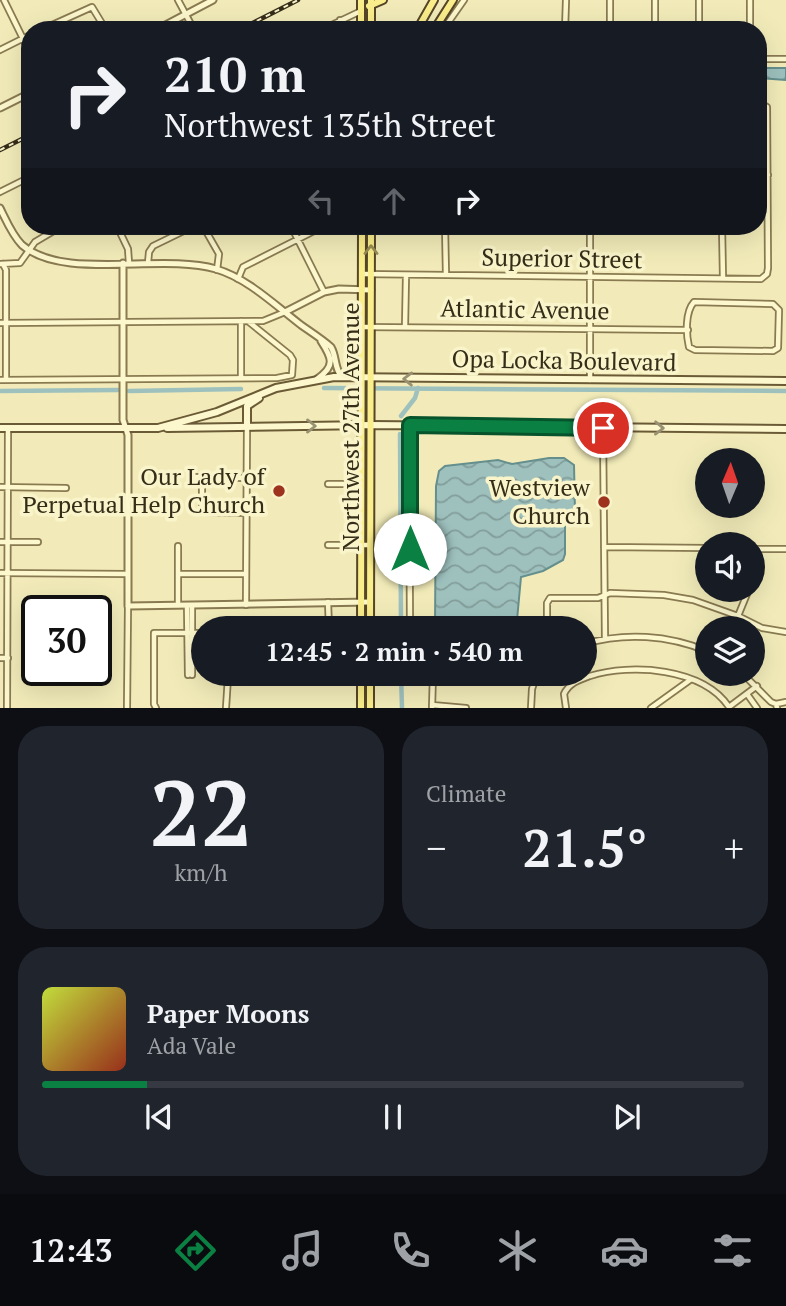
<!DOCTYPE html>
<meta charset="utf-8">
<style>
:root{--surface:#171b24;--page:#20242c;--text:#f1f3f6;--muted:#9ea1a6;--line:#363941;--accent:#0b8043}
body{margin:0;font-family:"PT Serif",serif;background:var(--page);color:var(--text);height:100vh;display:flex;flex-direction:column;font-size:26px;white-space:nowrap}
*{box-sizing:border-box;margin:0}
p{font-size:23px;color:var(--muted)}
.icon{flex:none;width:38px;height:38px;fill:none;stroke:currentColor;stroke-width:2;stroke-linecap:round;stroke-linejoin:round}
.map{position:relative;height:708px;overflow:hidden}
.sheet{display:flex;flex-direction:column;gap:18px;padding:18px;background:#0d0f14;flex:1}
.sheet>*{flex:none}
.hud{position:absolute;left:21px;top:21px;width:746px;height:214px;border-radius:28px;box-shadow:0 7px 28px #0002;background:#171b24;color:var(--text);overflow:hidden}
.needle{width:46px;rotate:2deg}
.fabs{position:absolute;left:695px;top:448px;display:grid;gap:14px}
.fabs a{display:grid;place-items:center;width:70px;height:70px;border-radius:50%;background:var(--surface);box-shadow:0 7px 28px #0002;font-size:35px}
.speed{position:absolute;left:21px;top:595px;display:flex;gap:14px;font-size:35px;font-weight:700;text-align:center}
.speed>*{display:grid;place-content:center;width:91px;height:91px;border-radius:50%;background:var(--surface);box-shadow:0 7px 28px #0002;line-height:1}
.speed .limit{border:4px solid #111;border-radius:10px;background:#fff;color:#111}
.pin{position:absolute;display:grid;place-items:center;width:60px;height:60px;color:#fff;margin:-30px;border:4px solid #fff;border-radius:50%;box-shadow:0 2px 7px #0007}
.me{position:absolute;width:77px;margin:-38px;rotate:0deg;stroke-linejoin:round;filter:drop-shadow(0 0 5px #0008)}
.turn{display:flex;align-items:center;gap:24px;height:147px;padding:0 28px;font-size:32px}
.turn .icon{width:91px;height:91px;stroke-width:2.5}
.turn b{display:block;font-size:49px;line-height:60px}
.lanes{display:flex;align-items:center;height:66px;padding:0 28px;background:#0003;justify-content:center;gap:35px;direction:ltr}
.lanes .off{opacity:.35}
.big{font-size:52px;font-weight:700;line-height:1.1}
.sheet .widget{flex:1;display:flex;flex-direction:column;justify-content:center;gap:10px;min-width:0;padding:0 24px;border-radius:28px;background:var(--page)}
.sheet .dial{align-items:center;gap:0}
.dial b{font-size:91px;line-height:1}
.song{display:flex;align-items:center;gap:21px}
.cover{width:84px;height:84px;border-radius:10px;background:linear-gradient(135deg,hsl(70 70% 55%),hsl(10 70% 35%))}
.played{height:7px;border-radius:4px;background:linear-gradient(90deg,var(--accent) 15%,var(--line) 15%)}
.keys{display:flex;justify-content:space-around;direction:ltr}
.heat{display:flex;justify-content:space-between;align-items:center;font-size:38px;direction:ltr}
.sheet .tiles{flex:1;display:grid;gap:18px;grid-template-columns:1fr 1fr}
.widget:last-child{grid-column:span 2}
.trip{position:absolute;left:191px;top:616px;width:406px;height:70px;border-radius:35px;background:var(--surface);box-shadow:0 7px 28px #0002;font-weight:700;line-height:70px;text-align:center}
.tab-bar{display:flex;height:112px;justify-content:space-around;align-items:center;background:#090b0e;color:var(--muted)}
.tab-bar .icon{width:49px;height:49px}
.tab-bar .current{color:var(--accent)}
.tab-bar b{font-size:32px;color:var(--text)}
.map>svg:first-child{display:block}
.water{fill:url(#water-waves);stroke:#658f8d;stroke-width:2}
.lines{fill:none;stroke-linecap:round;stroke-linejoin:round}
.canal{stroke:#9ec1be;stroke-width:4.5}
.minor-casing{stroke:#897a52;stroke-width:8}
.tertiary-casing{stroke:#897a52;stroke-width:9}
.secondary-casing{stroke:#6b5a36;stroke-width:10}
.primary-casing{stroke:#564628;stroke-width:10}
.minor{stroke:#fcf7cc;stroke-width:4.5}
.tertiary{stroke:#fcf7cc;stroke-width:5}
.secondary{stroke:#fcf7cc;stroke-width:6}
.primary{stroke:#faed8b;stroke-width:6}
.rail-casing{stroke:#362d19;stroke-width:4.5}
.rail{stroke:#f9f4c9;stroke-width:2;stroke-dasharray:5;stroke-linecap:butt}
.oneway{stroke:#988d52}
.oneway2{stroke:#999272}
.route-casing{stroke:#07532c;stroke-width:18}
.route{stroke:#0b8043;stroke-width:12}
.poi-dot{fill:#9e341d;stroke:#f9f4c9;stroke-width:2.5}
.labels{text-anchor:middle;stroke-width:7;stroke-linejoin:round;paint-order:stroke}
.street-label{font-size:24px;fill:#362d19;stroke:#f9f4c9}
.poi-label{font-size:24px;fill:#362d19;stroke:#f9f4c9;text-anchor:end}
</style>
<div class="map">
<svg width="786" height="708" viewBox="0 0 786 708">
<defs>
<pattern id="water-waves" width="16" height="10" patternUnits="userSpaceOnUse" patternTransform="scale(1.75)"><rect width="16" height="10" fill="#9ec1be"/><path d="M0 5q4-4 8 0t8 0" fill="none" stroke="#829d9a"/></pattern>
</defs>
<rect width="100%" height="100%" fill="#f2ebb9"/>
<path class="water" d="M758,68H786V80L758,78Z
M549,458H564L574,465L575,511L565,526V554L563,560L543,571L521,577L517,620L509,626L449,624L442,628H435L436,486L439,471L445,466L498,460L512,464Z"/>
<g class="lines">
<path class="canal" d="M324,388L786,391
M0,391L118,390
M129,391L241,389
M401,416L415,398L418,388
M400,434L401,628
M401,674L402,708"/>
<g class="minor-casing">
<path id="minor" d="M4,0L30,53
M178,0L193,28
M750,0V30
M340,20V30
M41,30L92,7L106,30
M321,30L361,11
M443,30L464,0
M565,30L566,0
M610,30V0
M655,30V0
M699,30V0
M0,50L30,35
M758,59H786
M758,175H768
M0,192L30,177
M117,226L128,249L129,263
M203,226L219,254L217,270
M291,226L324,292
M445,226L446,275
M711,226H722
M722,226L723,278
M148,263L149,252L153,246L194,226
M0,264L20,263L35,242L62,226
M3,264L6,270V380
M362,274L761,279L767,274L768,268L767,107L758,102
M238,279L243,267L324,226
M694,302L773,304L779,310L778,348L773,351L695,350L689,347C686,334 685,312 694,302Z
M241,321V378
M0,323L263,321L285,312
M362,327L688,330
M405,327L406,275
M0,380L277,378L292,375L293,360L290,355L249,322
M590,380V226
M409,425L410,628
M603,428L605,639
M193,477L246,478
M202,478V507L204,512L247,513
M328,484H361
M0,487L66,488
M0,542H38
M328,545H370
M178,546V605
M604,547L707,548
M752,549H786
M0,573L127,574
M178,574H246
M328,602L329,628
M246,605L247,426
M187,606L188,675
M192,606V675
M738,616L747,594
M547,628V603L550,598H598L610,593L664,595L693,600L738,616L762,628L786,632
M584,644C625,632 668,635 707,651
M0,658H8
M743,674L771,702L776,704L777,708
M747,694L757,708
M776,704L786,702
M432,705L466,708
M729,707L757,686
M7,708L8,428
M127,708L128,606
M156,708L154,704V633H203
M226,708L228,677L239,676L242,674
M432,708L433,674
M531,708L532,689L537,674
M566,708L564,694C569,683 579,680 590,676C631,663 703,668 729,707
M651,708L690,680"/>
</g>
<g class="tertiary-casing">
<path id="tertiary" d="M156,30L213,0
M0,108L30,93
M0,208C6,220 12,235 22,245C63,281 161,253 216,269C247,278 275,305 301,325C311,332 322,339 331,347C337,357 334,369 342,377
M123,263V420L128,435V606L370,602
M285,312L324,292L339,289L371,290
M317,379C336,366 332,358 321,341"/>
</g>
<g class="secondary-casing">
<path id="secondary" d="M247,426V406L259,398
M0,428H158L217,412L276,388L334,377L786,381
M167,428L371,425L786,429"/>
</g>
<g class="primary-casing">
<path id="primary" d="M369,6L383,0
M361,30V0
M371,30V0
M417,30L434,0
M434,30L453,0
M361,628L362,226
M370,628L371,226
M370,674V708
M361,708V674"/>
</g>
<use href="#minor" class="minor"/>
<use href="#tertiary" class="tertiary"/>
<use href="#secondary" class="secondary"/>
<use href="#primary" class="primary"/>
<g class="rail-casing">
<path id="rail" d="M239,30L298,0
M0,150L30,135"/>
</g>
<use href="#rail" class="rail"/>
</g>
<defs><path id="oneway-chevron" d="M-2-3.5L2.5 0L-2 3.5" fill="none" stroke-width="1.6" stroke-linecap="round" stroke-linejoin="round" transform="scale(1.75)"/></defs>
<use class="oneway" href="#oneway-chevron" transform="translate(371 250) rotate(-90)"/>
<g class="oneway2">
<use href="#oneway-chevron" transform="translate(408 379) rotate(-179)"/>
<use href="#oneway-chevron" transform="translate(311 426)"/>
<use href="#oneway-chevron" transform="translate(659 428) rotate(1)"/>
</g>
<g class="lines">
<g class="route-casing">
<path id="route" d="M410,549V425L603,428"/>
</g>
<use href="#route" class="route"/>
</g>
<g class="poi-dot">
<circle cx="279" cy="491" r="7"/>
<circle cx="604" cy="502" r="7"/>
</g>
<g class="labels">
<g class="street-label">
<text transform="translate(562 259) rotate(1)" y="8">Superior Street</text>
<text transform="translate(525 310) rotate(1)" y="8">Atlantic Avenue</text>
<text transform="translate(564 361) rotate(1)" y="8">Opa Locka Boulevard</text>
<text transform="translate(351 427) rotate(-90)" y="8">Northwest 27th Avenue</text>
</g>
<g class="poi-label">
<text x="265" y="485">Our Lady of<tspan x="265" dy="28">Perpetual Help Church</tspan></text>
<text x="590" y="496">Westview<tspan x="590" dy="28">Church</tspan></text>
</g>
</g>
</svg>
<div class="fabs">
<a><svg class="needle" viewBox="-14 -14 28 28"><path d="M0-13l5 13h-10z" fill="#e53935"/><path d="M0 13l5-13h-10z" fill="#9ea1a6"/></svg></a>
<a><svg class="icon" aria-label="sound" viewBox="0 0 24 24"><path d="M4 9h4l5-4v14l-5-4H4zM17 9q2 3 0 6"/></svg></a>
<a><svg class="icon" aria-label="layers" viewBox="0 0 24 24"><path d="M12 4l9 5-9 5-9-5zM3 14l9 5 9-5"/></svg></a>
</div>
<div class="speed"><div class="limit">30</div></div>
<div class="pin" style="left:603px;top:428px;background:#d93025"><svg class="icon" aria-label="arrive" viewBox="0 0 24 24"><path d="M6 21V4h12l-3 4 3 4H6"/></svg></div>
<svg class="me" style="left:410px;top:549px" viewBox="-20 -20 40 40"><circle r="19" fill="#fff"/><path d="M0-13L10 11 0 6-10 11z" fill="#0b8043"/></svg>
<div class="trip">12:45 · 2 min · 540 m</div>
<div class="hud">
<div class="turn"><svg class="icon" aria-label="right" viewBox="0 0 24 24"><path d="M7 20v-9h11M14 6l5 5-5 5"/></svg><div><b>210 m</b>Northwest 135th Street</div></div>
<div class="lanes"><svg class="icon off" aria-label="left" viewBox="0 0 24 24"><path d="M17 20v-9H6M10 6l-5 5 5 5"/></svg><svg class="icon off" aria-label="ahead" viewBox="0 0 24 24"><path d="M12 20V5M6 11l6-6 6 6"/></svg><svg class="icon" aria-label="right" viewBox="0 0 24 24"><path d="M7 20v-9h11M14 6l5 5-5 5"/></svg></div>
</div>
</div>
<section class="sheet">
<div class="tiles">
<div class="widget dial"><b>22</b><p>km/h</p></div>
<div class="widget"><p>Climate</p>
<div class="heat"><a>−</a><b class="big">21.5°</b><a>+</a></div>
</div>
<div class="widget">
<div class="song"><i class="cover"></i><div><b>Paper Moons</b><p>Ada Vale</p></div></div>
<div class="played"></div>
<div class="keys"><svg class="icon" aria-label="previous" viewBox="0 0 24 24"><path d="M18 5L8 12l10 7zM5 5v14"/></svg><svg class="icon" aria-label="pause" viewBox="0 0 24 24"><path d="M8 5v14M16 5v14"/></svg><svg class="icon" aria-label="next" viewBox="0 0 24 24"><path d="M6 5l10 7-10 7zM19 5v14"/></svg></div>
</div>
</div>
</section>
<nav class="tab-bar">
<b>12:43</b>
<svg class="icon current" aria-label="directions" viewBox="0 0 24 24"><path d="M12 3l9 9-9 9-9-9zM9 14v-3h6M13 9l2 2-2 2"/></svg>
<svg class="icon" aria-label="music" viewBox="0 0 24 24"><path d="M9 18V5l10-2v13"/><circle cx="6" cy="18" r="3"/><circle cx="16" cy="16" r="3"/></svg>
<svg class="icon" aria-label="phone" viewBox="0 0 24 24"><path d="M5 4h4l2 5-3 2q2 4 5 5l2-3 5 2v4C11 20 4 13 5 4z"/></svg>
<svg class="icon" aria-label="climate" viewBox="0 0 24 24"><path d="M12 3v18M4 7l16 10M4 17L20 7"/></svg>
<svg class="icon" aria-label="car" viewBox="0 0 24 24"><path d="M5 17H2v-5l4-1 3-4h7l3 4 3 1v5h-3M9 17h6M6 11h13"/><circle cx="7" cy="17" r="2"/><circle cx="17" cy="17" r="2"/></svg>
<svg class="icon" aria-label="filters" viewBox="0 0 24 24"><path d="M4 7h16M4 17h16"/><circle cx="9" cy="7" r="2"/><circle cx="15" cy="17" r="2"/></svg>
</nav>
